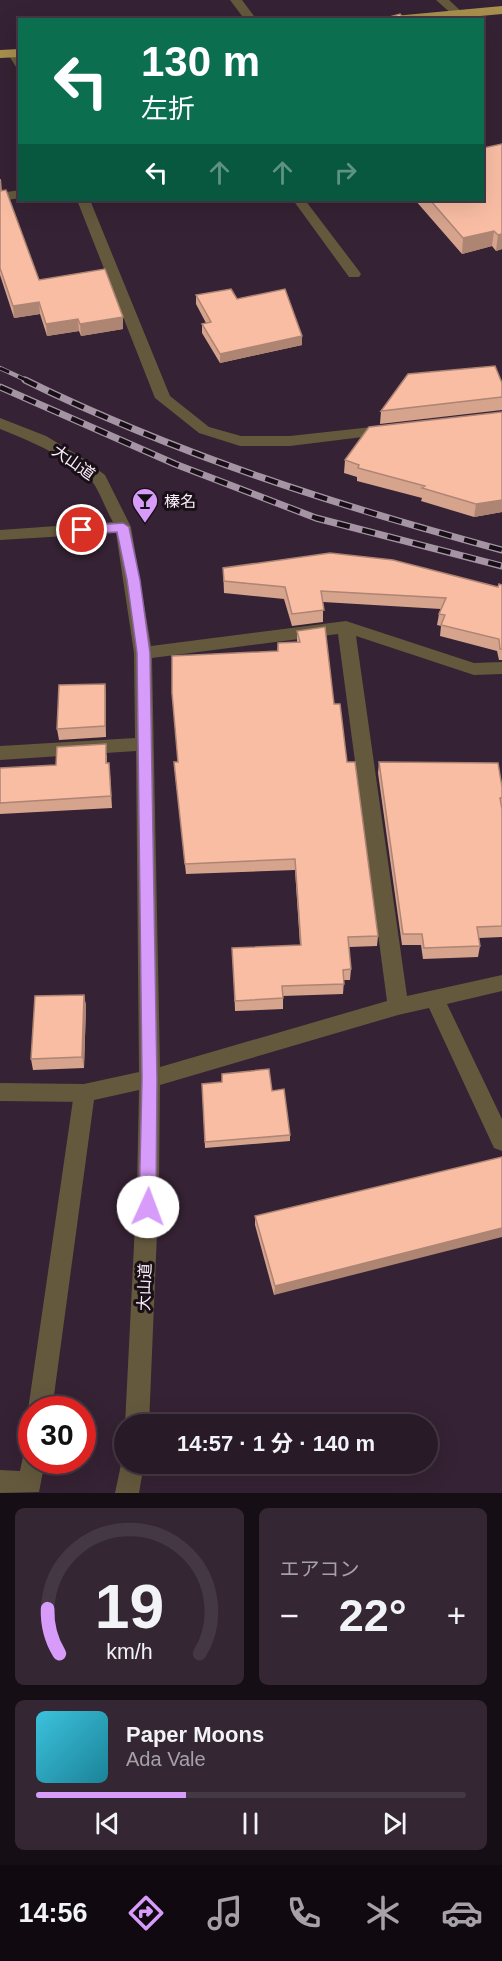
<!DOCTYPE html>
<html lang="ja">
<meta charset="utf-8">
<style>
:root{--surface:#281a27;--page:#342733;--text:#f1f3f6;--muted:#a5a1a7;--line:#443844;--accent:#d79bf9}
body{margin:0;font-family:Arial,"Noto Sans JP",sans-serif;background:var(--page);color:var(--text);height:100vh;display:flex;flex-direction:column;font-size:22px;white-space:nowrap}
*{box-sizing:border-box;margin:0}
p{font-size:20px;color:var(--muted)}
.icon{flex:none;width:33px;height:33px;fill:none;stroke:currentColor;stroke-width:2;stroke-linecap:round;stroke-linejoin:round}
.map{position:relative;height:1493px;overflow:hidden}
.side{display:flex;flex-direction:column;gap:15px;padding:15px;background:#160e15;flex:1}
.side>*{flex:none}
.hud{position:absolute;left:18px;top:18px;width:466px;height:183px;border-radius:0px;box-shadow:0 6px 24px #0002,0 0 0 2px var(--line);background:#0b6e4f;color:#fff;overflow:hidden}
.speed{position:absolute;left:18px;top:1396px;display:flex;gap:12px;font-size:30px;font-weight:700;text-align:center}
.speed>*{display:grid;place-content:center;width:78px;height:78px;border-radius:50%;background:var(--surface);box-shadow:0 6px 24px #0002,0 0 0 2px var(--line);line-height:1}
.speed .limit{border:9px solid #d22;background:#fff;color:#111}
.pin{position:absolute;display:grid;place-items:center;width:51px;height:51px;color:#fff;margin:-26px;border:3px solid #fff;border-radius:50%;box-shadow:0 2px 6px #0007}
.me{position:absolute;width:66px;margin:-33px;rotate:2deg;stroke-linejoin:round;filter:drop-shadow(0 0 4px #0008)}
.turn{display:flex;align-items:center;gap:21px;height:126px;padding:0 24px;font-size:27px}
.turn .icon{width:78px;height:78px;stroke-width:2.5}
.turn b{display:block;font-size:42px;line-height:51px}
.lanes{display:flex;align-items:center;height:57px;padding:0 24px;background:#0003;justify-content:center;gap:30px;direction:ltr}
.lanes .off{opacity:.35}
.big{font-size:45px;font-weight:700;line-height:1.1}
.side .card{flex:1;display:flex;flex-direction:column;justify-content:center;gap:9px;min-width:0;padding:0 21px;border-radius:9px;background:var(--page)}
.side .dial{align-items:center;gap:0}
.dial svg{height:156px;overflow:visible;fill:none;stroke:var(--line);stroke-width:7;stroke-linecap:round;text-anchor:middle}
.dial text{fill:var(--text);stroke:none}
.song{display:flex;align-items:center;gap:18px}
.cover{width:72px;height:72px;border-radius:9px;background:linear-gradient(135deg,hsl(190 70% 55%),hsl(190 70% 35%))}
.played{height:6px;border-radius:3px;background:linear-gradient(90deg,var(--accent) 35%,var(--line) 35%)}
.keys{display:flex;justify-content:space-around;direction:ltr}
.heat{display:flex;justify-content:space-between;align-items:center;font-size:33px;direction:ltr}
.side .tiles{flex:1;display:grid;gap:15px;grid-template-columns:1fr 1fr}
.card:last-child{grid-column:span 2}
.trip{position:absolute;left:114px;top:1414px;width:324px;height:60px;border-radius:30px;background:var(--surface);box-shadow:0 6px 24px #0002,0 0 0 2px var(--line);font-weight:700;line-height:60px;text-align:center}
.menu{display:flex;height:96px;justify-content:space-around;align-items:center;background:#100a10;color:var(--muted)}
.menu .icon{width:42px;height:42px}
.menu .on{color:var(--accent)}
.menu b{font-size:27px;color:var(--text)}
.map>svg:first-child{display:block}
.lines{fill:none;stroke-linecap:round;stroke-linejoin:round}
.service{fill:#64593d;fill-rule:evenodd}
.minor{fill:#64593d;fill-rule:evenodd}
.trunk{fill:#a88f4e;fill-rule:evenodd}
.rail-far1-casing{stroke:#a595a4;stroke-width:4.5}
.rail-casing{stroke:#a595a4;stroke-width:7}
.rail-far1{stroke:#180f17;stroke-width:3;stroke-dasharray:10;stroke-linecap:butt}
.rail{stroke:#180f17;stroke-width:4.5;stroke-dasharray:13;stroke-linecap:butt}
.wall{fill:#d6a38d}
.shaded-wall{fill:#ae8473}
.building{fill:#f9bda4;stroke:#ae8473;stroke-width:1.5}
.route{fill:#d79bf9;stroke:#8c65a2;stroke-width:1.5}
.labels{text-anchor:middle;stroke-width:6;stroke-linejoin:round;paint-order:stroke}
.street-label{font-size:16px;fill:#fbedfa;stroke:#180f17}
.poi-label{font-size:16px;fill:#fbedfa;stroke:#180f17;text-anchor:start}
</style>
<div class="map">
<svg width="502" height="1493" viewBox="0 0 502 1493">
<rect width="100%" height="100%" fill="#352234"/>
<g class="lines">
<path class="service" d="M230,0H242L257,20H245Z
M436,0H449L464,14L462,16H454Z
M20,190V198L0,201V193Z
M293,200H305L359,271L361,274L359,277H349Z
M0,1083L84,1084L91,1086L94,1093L91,1100L84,1102L0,1101Z"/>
<path class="minor" d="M14,50L20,53V68L16,67L8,54Z
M77,200H90L170,396L209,427L241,436H290L390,425L395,427L398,430L395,433L290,446H240L199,433L155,398Z
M0,418L46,436L81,457L105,475L131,527L151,646L346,621L474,663L502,662V674L474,675L356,636L407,996L502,975V991L447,1004L502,1119V1151L494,1148L429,1008L398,1015L160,1085L159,1185L149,1425H125L137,1185L139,1090L94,1100L52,1410H32V1418L28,1410L74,1093L77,1086L84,1084L139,1072L136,751L0,760V746L135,738L134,653L116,533L0,540V530L113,522C106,510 101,495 94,484C79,461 25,439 0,429ZM338,634L387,1001L160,1067L152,658Z
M32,1450V1461H45L39,1492L0,1493V1470L20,1471L24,1452Z
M123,1455L124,1464H144L139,1493H115Z"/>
<path class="trunk" d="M502,6V14L437,20H388L394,16Z
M20,49V57L0,58V50Z"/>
<g class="rail-far1-casing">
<path id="rail-far1" d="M0,368L28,381"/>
</g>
<g class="rail-casing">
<path id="rail" d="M25,380C178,455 338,506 502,550
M0,387L175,464L316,518L502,566"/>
</g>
<use href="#rail-far1" class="rail-far1"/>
<use href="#rail" class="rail"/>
</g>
<path class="wall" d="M502,144V249L496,251L492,246L462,254L415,200H483Z
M0,191L39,280L123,329L81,336L79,331L47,336L40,314L14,318L0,275Z
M196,295L237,299L302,336V345L220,363L202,333V324L206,323L196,304Z
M502,383V410L380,424L381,411Z
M502,412V512L474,517L421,501L422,498L357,481V477L344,473L345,460Z
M223,568L498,587L502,585V660H499L497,651L440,636L441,626L437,625L439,614L441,609L323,602V622L292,626L284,599L224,593Z
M297,631L334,704L347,762L378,936L377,946L349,947L351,969L350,980H344L343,994L283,996V1009L235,1011L233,958L300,945L295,870L186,874L175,773L174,762H178L173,704L277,651L278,643L297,642Z
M105,684L106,695V737L59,740L57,729Z
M107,755V763L110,774L112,808L0,814V768L56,765Z
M379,762L502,787V937L479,938L480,946L478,957L423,959L421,945H402L378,773Z
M84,995L86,1006L84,1068L33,1070L31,1059Z
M202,1084L272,1091L290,1135V1141L205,1148Z
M502,1157L274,1295L255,1225V1216Z"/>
<path class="shaded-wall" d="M0,179H1L2,190L0,191Z
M494,231L492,246L462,254L463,238Z
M502,234V249L496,251L498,235Z
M39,302L40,314L14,318L13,306Z
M123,317V329L81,336L80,324Z
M78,319L79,331L47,336L46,324Z
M302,336V345L220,363V354Z
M502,500V512L474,517L476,504Z
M105,684L106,695V737L105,726Z
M84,995L86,1006L84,1068L82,1057Z
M502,1228V1237L274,1295L275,1286Z"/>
<path class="building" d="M400,14L405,20H379Z
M502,144V234L498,235L494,231L463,238L430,200H483V148Z
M6,190L39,280L105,269L123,317L80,324L78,319L46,324L39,302L13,306L0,268V191Z
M231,289L237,299L285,289L302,336L220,354L202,324L211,322L196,295Z
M495,366L502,383V397L381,411L408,374Z
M502,412V500L476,504L422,488L425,486L358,468L359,465L345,460L369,427Z
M330,553L393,560L498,587L499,584L502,585V649H500L499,639L441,625L445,615L439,614L446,598L321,591L324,610L292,614L285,587L224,581L223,568Z
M325,627L334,704H340L347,762H355L378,936L348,937L351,969L343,970L344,984L282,986L283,998L235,1001L232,948L301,945L295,859L185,864L174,762H178L172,693V656L278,651V643L300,642L297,631Z
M105,684V726L57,729L59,685Z
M106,744V763H109L111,796L0,803V768L56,765L57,747Z
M379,762L498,763L502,787V798H500L502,809V926L477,927L480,946L424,948L422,934H403Z
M84,995L82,1057L31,1059L35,996Z
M269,1069L272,1091L284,1089L290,1135L205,1142L202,1084L222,1082V1074Z
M502,1157V1228L275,1286L255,1216Z"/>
<path class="route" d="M123,523L129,527L140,580L150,653L157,1079L156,1207L153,1212L148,1214L142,1212L139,1207L142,1079L137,653L127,580L117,532L82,534L76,530L82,526Z"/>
<defs>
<g id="bar-pin" transform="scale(1.35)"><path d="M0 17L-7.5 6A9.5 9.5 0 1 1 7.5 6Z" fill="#d79bf9" stroke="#180f17"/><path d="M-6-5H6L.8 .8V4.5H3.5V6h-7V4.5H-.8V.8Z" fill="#111"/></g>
</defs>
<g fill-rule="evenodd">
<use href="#bar-pin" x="145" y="501"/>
</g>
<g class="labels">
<g class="street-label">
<text transform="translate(74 462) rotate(35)" y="6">大山道</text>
<text transform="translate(144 1287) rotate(-88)" y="6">大山道</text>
</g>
<g class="poi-label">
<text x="164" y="507">榛名</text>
</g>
</g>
</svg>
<div class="speed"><div class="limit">30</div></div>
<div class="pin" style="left:82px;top:530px;background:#d93025"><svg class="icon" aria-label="arrive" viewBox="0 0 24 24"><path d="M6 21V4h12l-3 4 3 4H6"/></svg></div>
<svg class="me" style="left:148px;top:1207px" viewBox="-20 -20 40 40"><circle r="19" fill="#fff"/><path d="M0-13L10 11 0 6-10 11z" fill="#d79bf9"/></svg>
<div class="trip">14:57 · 1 分 · 140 m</div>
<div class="hud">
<div class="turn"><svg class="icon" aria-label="left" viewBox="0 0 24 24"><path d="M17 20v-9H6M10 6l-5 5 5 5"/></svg><div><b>130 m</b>左折</div></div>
<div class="lanes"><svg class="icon" aria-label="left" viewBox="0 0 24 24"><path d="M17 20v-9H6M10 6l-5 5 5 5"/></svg><svg class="icon off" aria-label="ahead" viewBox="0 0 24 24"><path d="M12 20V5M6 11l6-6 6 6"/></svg><svg class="icon off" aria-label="ahead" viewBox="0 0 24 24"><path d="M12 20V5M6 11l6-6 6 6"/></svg><svg class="icon off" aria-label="right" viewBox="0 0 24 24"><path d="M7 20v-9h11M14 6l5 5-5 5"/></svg></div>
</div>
</div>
<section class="side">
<div class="tiles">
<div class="card dial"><svg viewBox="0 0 100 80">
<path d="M14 69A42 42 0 1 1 86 69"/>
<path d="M14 69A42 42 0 0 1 8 46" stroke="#d79bf9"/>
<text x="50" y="56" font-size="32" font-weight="700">19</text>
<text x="50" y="72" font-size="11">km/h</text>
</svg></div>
<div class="card"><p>エアコン</p>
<div class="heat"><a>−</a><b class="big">22°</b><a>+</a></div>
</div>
<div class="card">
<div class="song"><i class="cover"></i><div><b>Paper Moons</b><p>Ada Vale</p></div></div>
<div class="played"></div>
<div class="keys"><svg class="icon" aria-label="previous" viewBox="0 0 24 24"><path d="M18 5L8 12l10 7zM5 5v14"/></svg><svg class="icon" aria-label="pause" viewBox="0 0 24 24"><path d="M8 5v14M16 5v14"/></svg><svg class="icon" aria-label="next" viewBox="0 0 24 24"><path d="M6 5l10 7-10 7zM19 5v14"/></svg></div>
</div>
</div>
</section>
<nav class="menu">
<b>14:56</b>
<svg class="icon on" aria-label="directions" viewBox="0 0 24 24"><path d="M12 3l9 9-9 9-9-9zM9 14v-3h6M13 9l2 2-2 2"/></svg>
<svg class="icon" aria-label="music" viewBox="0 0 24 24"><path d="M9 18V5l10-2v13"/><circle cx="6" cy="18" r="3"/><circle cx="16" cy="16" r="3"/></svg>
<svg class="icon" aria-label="phone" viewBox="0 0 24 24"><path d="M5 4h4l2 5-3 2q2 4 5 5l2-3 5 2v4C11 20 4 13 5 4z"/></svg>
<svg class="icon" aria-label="climate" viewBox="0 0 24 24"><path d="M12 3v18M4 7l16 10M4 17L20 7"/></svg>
<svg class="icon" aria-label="car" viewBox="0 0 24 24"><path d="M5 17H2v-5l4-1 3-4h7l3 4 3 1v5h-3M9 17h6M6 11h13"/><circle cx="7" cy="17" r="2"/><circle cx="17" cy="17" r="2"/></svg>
</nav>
